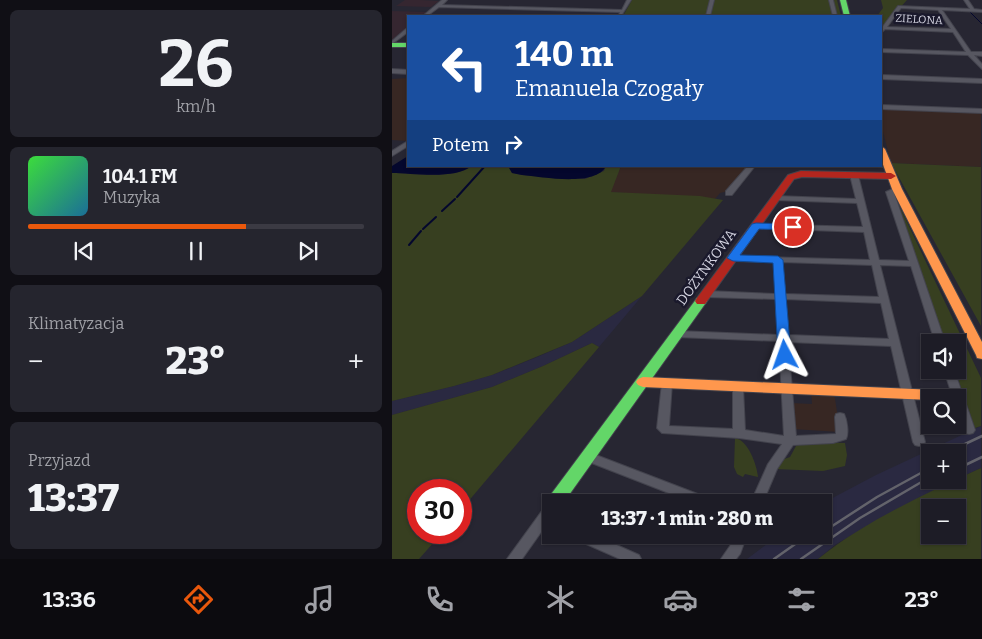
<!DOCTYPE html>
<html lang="pl">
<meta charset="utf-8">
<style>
:root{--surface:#1d1c26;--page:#25252e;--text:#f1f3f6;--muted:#a0a1a7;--line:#3b3a43;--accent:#ea580c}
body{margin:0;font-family:Bitter,serif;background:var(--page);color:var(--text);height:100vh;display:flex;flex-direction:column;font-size:19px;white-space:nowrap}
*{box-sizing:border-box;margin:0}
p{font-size:16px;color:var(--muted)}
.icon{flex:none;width:28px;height:28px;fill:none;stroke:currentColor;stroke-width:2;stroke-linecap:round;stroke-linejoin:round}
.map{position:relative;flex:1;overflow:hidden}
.panel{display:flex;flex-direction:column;gap:10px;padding:10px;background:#100f15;width:392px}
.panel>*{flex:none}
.guide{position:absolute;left:15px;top:15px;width:475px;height:152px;border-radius:0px;box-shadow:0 1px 4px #0004,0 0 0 1px var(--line);background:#1a4fa0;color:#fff;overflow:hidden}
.fabs{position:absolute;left:529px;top:334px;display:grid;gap:10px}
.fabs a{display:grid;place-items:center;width:45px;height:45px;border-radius:0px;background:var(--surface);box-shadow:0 1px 4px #0004,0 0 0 1px var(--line);font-size:25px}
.speed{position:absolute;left:15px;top:479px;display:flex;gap:10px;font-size:25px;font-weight:700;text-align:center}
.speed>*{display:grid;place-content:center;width:65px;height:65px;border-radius:50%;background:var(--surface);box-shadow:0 1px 4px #0004,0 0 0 1px var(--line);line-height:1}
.speed .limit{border:8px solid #d22;background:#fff;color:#111}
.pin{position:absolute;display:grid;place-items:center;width:42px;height:42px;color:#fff;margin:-21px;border:2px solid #fff;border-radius:50%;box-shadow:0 1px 5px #0007}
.me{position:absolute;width:55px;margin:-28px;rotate:356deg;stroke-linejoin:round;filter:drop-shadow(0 0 4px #0008)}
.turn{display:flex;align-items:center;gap:18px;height:105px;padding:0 25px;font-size:22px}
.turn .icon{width:65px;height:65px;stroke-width:2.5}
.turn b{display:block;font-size:35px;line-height:42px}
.then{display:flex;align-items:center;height:48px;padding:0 25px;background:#0003;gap:10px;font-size:19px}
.big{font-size:38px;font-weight:800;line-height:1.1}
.panel .card{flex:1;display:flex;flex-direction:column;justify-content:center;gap:8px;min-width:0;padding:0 18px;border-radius:8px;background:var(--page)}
.panel .dial{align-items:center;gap:0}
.dial b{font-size:65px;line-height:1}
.song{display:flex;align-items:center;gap:15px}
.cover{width:60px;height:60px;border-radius:8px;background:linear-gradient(135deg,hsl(120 70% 55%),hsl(200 70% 35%))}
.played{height:5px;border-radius:2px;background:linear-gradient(90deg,var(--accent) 65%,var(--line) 65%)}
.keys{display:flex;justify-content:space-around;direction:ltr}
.heat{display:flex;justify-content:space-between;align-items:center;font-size:28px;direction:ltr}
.trip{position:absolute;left:150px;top:494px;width:290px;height:50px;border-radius:0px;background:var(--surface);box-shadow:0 1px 4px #0004,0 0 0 1px var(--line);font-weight:800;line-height:50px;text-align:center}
.tab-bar{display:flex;height:80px;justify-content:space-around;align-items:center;background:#0c0b0f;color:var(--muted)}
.tab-bar .icon{width:35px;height:35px}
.tab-bar .on{color:var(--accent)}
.tab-bar b{font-size:22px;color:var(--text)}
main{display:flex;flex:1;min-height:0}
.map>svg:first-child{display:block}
.built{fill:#2a2941}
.industrial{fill:#372723}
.education{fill:#352630}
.green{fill:#373f20;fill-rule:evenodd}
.water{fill:#04072d}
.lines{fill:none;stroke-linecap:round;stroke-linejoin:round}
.stream-far1{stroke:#04072d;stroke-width:1}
.stream{stroke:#04072d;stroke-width:2}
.street-casing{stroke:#43434d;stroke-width:2}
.fast-casing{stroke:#43434d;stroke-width:2}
.slow-casing{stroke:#43434d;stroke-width:2}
.jam-casing{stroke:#43434d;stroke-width:2}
.street{fill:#575761;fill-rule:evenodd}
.fast{fill:#63d668;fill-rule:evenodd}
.slow{fill:#ff974d;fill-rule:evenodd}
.jam{fill:#b3261e;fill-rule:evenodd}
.rail{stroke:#63636b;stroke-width:2.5}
.route{fill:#1a73e8;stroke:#114b97}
.labels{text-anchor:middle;stroke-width:5;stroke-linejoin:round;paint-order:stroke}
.far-street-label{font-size:11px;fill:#d3d3e0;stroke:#1a192c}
.street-label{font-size:14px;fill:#d3d3e0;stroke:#1a192c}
</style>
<main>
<section class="panel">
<div class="card dial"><b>26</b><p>km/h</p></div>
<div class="card">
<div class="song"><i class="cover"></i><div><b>104.1 FM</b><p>Muzyka</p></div></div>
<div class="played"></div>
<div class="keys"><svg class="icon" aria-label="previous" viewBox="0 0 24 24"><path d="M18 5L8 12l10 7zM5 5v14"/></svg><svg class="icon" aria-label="pause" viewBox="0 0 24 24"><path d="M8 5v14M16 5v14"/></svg><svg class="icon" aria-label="next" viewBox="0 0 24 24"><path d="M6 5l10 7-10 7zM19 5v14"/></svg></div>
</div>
<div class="card"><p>Klimatyzacja</p>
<div class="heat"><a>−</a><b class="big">23°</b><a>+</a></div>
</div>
<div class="card"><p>Przyjazd</p><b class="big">13:37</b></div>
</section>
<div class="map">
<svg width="590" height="559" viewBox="0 0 590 559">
<rect width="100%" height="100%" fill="#272632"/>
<path class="built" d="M250,296L207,347L200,343L151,366L100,387L0,415V401L62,386L100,375L143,358L180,342Z
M589,426V468L565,479V452H538V480H564L531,496L444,544L426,559H355L387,535H431V503L484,475Z"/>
<path class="industrial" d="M16,78V141L0,140V79Z
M489,109L589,113V167L499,163L489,124Z
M229,166H358L336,191L328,193L323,199L218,192Z
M419,391L442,392L448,432L400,429L398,403L420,404Z"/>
<path class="education" d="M13,0H28L47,1L39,7L4,6Z
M0,11L35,12L30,16H16V27L0,40Z"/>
<path class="green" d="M240,0H445L449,16H231Z
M489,0H515L489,29V16H485L491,8Z
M499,163L589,167V326Z
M79,166H116L120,173L130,175L193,179L212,171L214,166H229L219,192L308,196L331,200L250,296L180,342L100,375L62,386L0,401V173C20,173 64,180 79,166Z
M505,201L589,378V426L583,428L563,370H565V342H553Z
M200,343L207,347L69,510V490H26V532L50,533L27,559H0V415L100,387L151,366Z
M343,438C356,440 365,465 366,477L353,474L351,477L345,474L342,467Z
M414,442L453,443L455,455L453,466L431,471L382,469L387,461L398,457L404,446Z
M589,468V559H426C473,521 535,493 589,468ZM538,508H565V535H538Z"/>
<path class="water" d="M16,156V166H79C64,180 20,173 0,173V166Z
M116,166H214C204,187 150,177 130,175L120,173Z"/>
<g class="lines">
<path class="stream-far1" d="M578,12L590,24"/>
<path class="stream" d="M65,197L93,166
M50,211L63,199
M31,229L44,217
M17,245L29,231"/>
<g class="street-casing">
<path id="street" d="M50,0H55L50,5L230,10L235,0H239L229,16L227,15L228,12L47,7L35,16H31Z
M318,0H322L318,16H314Z
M437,0H441L445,16H441Z
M572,0H576L582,9L590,10V12L550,10L579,52H590V56L582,55L590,64V69L576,55L489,52V49L574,52L561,32L493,29L489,33V29L506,6L578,9ZM509,8L546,10L559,29L495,27Z
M14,29H16V32L0,44V41Z
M0,69L16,70V74L0,73Z
M489,75L590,79V83L489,79Z
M489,105L590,109V113L489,109Z
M16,141V146L0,156V151Z
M356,166H363L340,195H334V191Z
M459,173H462L466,175L487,260L517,261L494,192L505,187L509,189L502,193L553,342H543L519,266L488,265L533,442L531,445L527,446L523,445L521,442L499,346L396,342L404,436L444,434L443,417L444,414L448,413L452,414C455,420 457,433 454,439L441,443L401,445L385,469L371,502H359L376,464L390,444L347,438L270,433L265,428L270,383L271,380H279L280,383L277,426L341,429V387L342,384L346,383L350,384L351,387L353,430L392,436L387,341L285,337L282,336L280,334L282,332L285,331L386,335L384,299L315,297L311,294L315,291L384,294L382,262L341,261L338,260L337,258L338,256L478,260L472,232L364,228L360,226L364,224L471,227L465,203L384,200L380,198L384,196L464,199L458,175ZM390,262L480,265L487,297L393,294ZM393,299L489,303L497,339L396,335Z
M552,370H562L583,430L581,433L577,434L573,433L571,430L565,410V398H561Z
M196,452L316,498L318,502H300L192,460L190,457L192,454Z
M159,503V518L130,559H115L155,504Z
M182,535H202L247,555L249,559H228L183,539Z
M343,535H355L348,554L344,559H329L338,546Z"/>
</g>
<g class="fast-casing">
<path id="fast" d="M448,0H454L458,16H452Z
M0,43H16V47H0Z
M309,297L313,298L315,301L313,304L172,502H159V507H157L155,502L157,497L305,298Z"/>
</g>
<g class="slow-casing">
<path id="slow" d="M489,146L493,149L510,189L590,342V359L585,358L584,355L500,189L489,159Z
M251,377L566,391L571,392L573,396L571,400L566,401L565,398H538V400L251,387L246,385L244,382L246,379Z"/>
</g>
<g class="jam-casing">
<path id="jam" d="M409,171L499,173L504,176L499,179L410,177L402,179L313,304H305L303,301L305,298L396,175Z"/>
</g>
<use href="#street" class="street"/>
<use href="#fast" class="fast"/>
<use href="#slow" class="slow"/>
<use href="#jam" class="jam"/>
<path class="rail" d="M556,452L590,436
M565,469L590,457
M431,532L485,497L538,468
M382,559L416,535
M409,559L468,518L538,477"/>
</g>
<path class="route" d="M364,223L401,224L406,227L401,230L367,229L348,255L386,256L391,260L399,355L397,358H388L386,355L381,263L341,261L335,258L360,224Z"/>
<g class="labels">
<g class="far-street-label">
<text transform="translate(527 19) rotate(3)" y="4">ZIELONA</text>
</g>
<g class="street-label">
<text transform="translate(314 267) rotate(-54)" y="5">DOŻYNKOWA</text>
</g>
</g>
</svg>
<div class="fabs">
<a><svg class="icon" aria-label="sound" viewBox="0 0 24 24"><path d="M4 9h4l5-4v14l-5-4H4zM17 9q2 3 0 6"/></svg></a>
<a><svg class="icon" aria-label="search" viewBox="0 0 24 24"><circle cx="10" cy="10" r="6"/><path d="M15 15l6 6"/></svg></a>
<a>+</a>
<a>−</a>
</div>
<div class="speed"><div class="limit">30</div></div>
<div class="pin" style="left:401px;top:227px;background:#d93025"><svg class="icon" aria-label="arrive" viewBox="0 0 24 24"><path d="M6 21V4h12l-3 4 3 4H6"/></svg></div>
<svg class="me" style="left:393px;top:355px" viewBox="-20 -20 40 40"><path d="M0-17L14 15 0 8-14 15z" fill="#1a73e8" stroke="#fff" stroke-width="4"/></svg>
<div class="trip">13:37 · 1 min · 280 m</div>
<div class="guide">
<div class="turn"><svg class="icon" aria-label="left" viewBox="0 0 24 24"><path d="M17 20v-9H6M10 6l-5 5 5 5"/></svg><div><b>140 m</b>Emanuela Czogały</div></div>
<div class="then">Potem<svg class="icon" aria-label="right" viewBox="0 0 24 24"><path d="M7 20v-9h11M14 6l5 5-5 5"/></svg></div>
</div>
</div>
</main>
<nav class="tab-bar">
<b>13:36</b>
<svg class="icon on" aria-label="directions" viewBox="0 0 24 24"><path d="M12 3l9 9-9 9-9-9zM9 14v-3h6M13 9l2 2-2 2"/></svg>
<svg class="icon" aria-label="music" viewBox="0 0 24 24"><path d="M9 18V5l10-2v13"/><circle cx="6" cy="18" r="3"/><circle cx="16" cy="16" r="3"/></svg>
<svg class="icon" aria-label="phone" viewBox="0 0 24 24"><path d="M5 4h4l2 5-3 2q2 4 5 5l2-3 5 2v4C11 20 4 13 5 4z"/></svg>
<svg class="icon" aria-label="climate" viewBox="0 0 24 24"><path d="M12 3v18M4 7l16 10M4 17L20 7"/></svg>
<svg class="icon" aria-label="car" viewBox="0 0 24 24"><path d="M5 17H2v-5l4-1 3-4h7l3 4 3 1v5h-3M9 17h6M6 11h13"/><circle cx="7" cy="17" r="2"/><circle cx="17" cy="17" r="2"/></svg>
<svg class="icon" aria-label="filters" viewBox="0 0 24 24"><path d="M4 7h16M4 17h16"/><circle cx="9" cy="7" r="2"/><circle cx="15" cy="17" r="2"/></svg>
<b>23°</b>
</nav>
